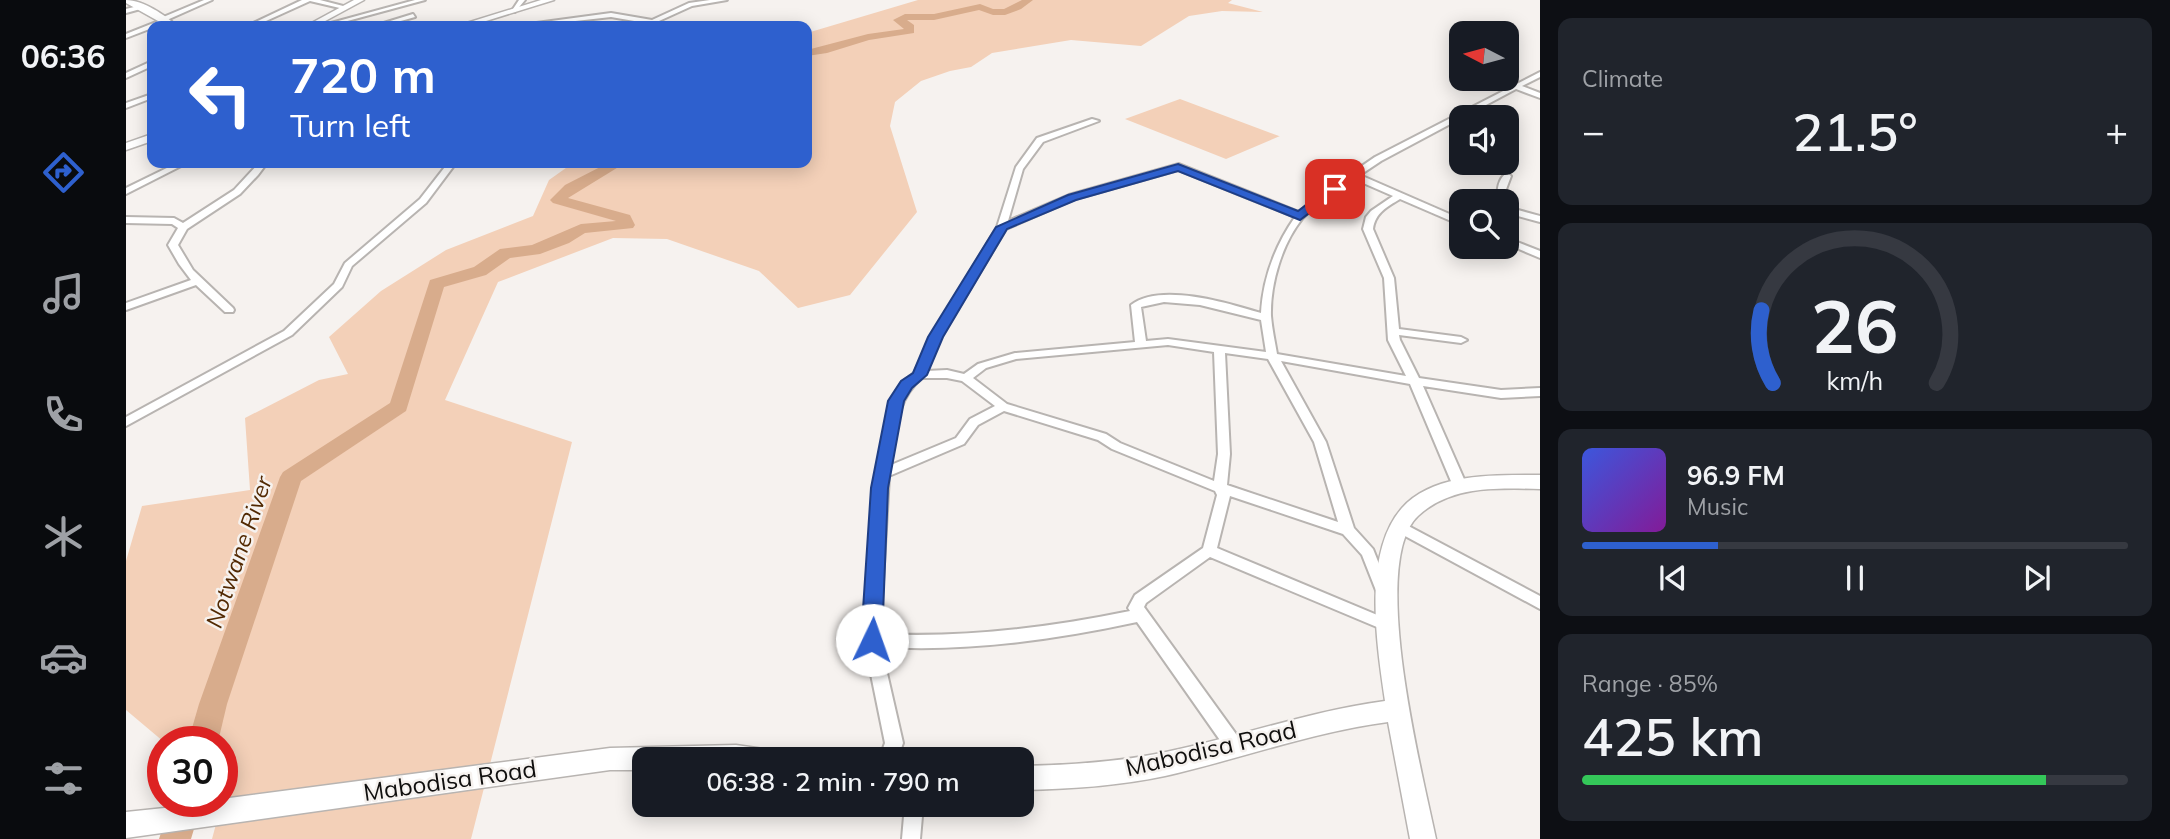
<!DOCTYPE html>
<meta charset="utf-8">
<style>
:root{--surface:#171b24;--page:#20242c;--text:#f1f3f6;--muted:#9ea1a6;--line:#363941;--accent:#2e60ce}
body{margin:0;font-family:Mulish,sans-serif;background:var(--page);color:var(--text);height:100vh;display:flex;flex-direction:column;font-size:26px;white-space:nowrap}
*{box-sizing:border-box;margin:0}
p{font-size:23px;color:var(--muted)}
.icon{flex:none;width:38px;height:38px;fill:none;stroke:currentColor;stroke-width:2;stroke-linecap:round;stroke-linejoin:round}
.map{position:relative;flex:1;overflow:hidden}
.sheet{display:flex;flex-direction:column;gap:18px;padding:18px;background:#0d0f14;width:630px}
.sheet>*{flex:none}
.hud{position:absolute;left:21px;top:21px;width:665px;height:147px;border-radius:14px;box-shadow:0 4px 18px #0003;background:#2e60ce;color:#fff;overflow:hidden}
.needle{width:46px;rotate:276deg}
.controls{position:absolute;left:1323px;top:21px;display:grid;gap:14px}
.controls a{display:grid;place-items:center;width:70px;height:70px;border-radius:14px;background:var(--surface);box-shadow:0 4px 18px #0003;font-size:35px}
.speed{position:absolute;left:21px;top:726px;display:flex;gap:14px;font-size:35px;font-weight:700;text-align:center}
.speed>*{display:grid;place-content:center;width:91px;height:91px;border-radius:50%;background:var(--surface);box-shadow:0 4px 18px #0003;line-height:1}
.speed .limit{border:10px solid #d22;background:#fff;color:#111}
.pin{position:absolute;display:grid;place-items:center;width:60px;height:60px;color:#fff;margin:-30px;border-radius:14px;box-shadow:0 4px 10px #0006}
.me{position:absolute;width:77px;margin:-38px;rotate:3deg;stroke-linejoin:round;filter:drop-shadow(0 0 5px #0008)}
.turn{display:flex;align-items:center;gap:24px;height:147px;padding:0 28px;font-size:32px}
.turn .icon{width:91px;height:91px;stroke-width:2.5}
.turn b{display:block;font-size:49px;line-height:60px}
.big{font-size:52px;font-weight:600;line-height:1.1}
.sheet .widget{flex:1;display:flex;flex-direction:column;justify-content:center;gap:10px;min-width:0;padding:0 24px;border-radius:14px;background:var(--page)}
.sheet .dial{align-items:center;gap:0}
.dial svg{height:182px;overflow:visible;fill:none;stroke:var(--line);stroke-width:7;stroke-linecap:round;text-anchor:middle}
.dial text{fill:var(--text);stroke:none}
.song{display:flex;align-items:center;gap:21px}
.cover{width:84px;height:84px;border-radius:10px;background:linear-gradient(135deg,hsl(230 70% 55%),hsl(290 70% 35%))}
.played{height:7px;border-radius:4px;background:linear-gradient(90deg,var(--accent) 25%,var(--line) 25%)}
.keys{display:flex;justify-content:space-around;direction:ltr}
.heat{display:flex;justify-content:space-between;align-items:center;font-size:38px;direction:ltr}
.charge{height:10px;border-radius:5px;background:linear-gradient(90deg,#34c759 85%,var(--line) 0)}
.trip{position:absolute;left:506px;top:747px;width:402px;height:70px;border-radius:14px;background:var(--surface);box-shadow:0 4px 18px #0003;font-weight:600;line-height:70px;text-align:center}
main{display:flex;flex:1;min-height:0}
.dock{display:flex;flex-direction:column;width:126px;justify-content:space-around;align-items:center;background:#090b0e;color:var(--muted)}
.dock .icon{width:49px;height:49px}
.dock .active{color:var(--accent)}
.dock b{font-size:32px;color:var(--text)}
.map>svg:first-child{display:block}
.green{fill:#f3d0b8}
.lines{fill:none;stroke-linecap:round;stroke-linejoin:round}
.river{fill:#d8ac8c;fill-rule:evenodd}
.street-casing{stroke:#b8b4b1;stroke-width:4}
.secondary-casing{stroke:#b8b4b1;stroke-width:3}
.street{fill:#fff;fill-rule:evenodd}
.secondary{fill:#fff;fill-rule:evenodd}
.route{fill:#2e60ce;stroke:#1e3e86;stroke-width:2}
.labels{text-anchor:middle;stroke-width:5;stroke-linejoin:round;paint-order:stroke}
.water-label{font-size:23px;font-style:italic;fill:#522902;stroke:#f6f2ef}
.near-street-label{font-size:24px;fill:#100f0e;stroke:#f6f2ef}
</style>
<main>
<nav class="dock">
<b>06:36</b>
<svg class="icon active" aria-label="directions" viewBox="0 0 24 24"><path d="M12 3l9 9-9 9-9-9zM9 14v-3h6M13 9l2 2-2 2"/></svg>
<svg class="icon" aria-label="music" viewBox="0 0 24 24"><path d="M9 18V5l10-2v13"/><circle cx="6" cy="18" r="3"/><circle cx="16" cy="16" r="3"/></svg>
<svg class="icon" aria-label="phone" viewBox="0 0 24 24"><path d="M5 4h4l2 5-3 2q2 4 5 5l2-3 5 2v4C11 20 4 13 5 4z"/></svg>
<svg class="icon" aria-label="climate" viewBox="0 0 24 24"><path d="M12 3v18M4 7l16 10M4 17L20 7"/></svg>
<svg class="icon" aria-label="car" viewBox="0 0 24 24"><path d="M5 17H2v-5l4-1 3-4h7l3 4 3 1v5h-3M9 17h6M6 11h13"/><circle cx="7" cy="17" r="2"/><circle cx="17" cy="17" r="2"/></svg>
<svg class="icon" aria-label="filters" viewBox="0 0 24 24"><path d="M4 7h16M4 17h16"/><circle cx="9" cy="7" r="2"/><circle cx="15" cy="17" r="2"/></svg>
</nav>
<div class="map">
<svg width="1414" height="839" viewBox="0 0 1414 839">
<rect width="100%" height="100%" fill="#f6f2ef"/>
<path class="green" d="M792,0H1106L1102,3L1137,12L1096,11L1063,16L1015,46L945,40L866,53L845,67L824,71L795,81L769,102L764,126L791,212L724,295L672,308L633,271L541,239L487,238L372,282L319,400L446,442L345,839H86L96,802V742H38L0,710V561L16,506L124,490L119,418L193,380L222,374L203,337L255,291L320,250L407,216L423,180L447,163H681V33Z
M1054,99L1153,136H1154L1100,159L999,119Z"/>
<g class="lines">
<path class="river" d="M896,0H907L895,9L879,15H867L853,10L808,20H781L788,25V33L743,40L701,53L681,56V50L742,34L778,29L767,20L779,14H808L854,4L867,9H878Z
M482,163H499L442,198L504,215L509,225L507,228L459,233L443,243L414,254L384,258L360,275L318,287L280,411L175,481L101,704L92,742H62L73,704L154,477L157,472L264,403L304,280L348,267L374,249L406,245L455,224L490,221L427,203L424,200L439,185Z
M45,802H76L65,839H33Z"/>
<g class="street-casing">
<path id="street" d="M78,0H86L41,20V22L26,26V28L0,38V34L35,20V18Z
M176,0H194L221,7L218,9L184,1L129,26H121Z
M289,0H299L203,26H194Z
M393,0H399L389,12H385Z
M584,0H601L566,6L522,26L519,24L520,23L485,17L405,26H388L485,13L526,20L563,3Z
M16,5L18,8L0,13V9Z
M287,14L289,17L257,26H248Z
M26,61V66L0,78V73Z
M1414,72V77L1396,86L1414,93V98L1390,89L1255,161L1234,175L1335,219V225L1332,224L1274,199C1261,207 1249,213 1247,229L1268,278L1273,329L1335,337L1341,340L1335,343L1273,335L1274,340L1293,378L1375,390L1414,388V396L1375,398L1297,386L1341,486L1339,489H1329L1327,486L1284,384L1155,361L1200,442L1228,528L1247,549L1263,589L1261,593L1256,595L1251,593L1236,555L1217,534L1104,496L1091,548L1268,622L1271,626L1268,630L1263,632L1258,630L1084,557L1020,603L1018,607L1115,741L1118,747L1115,753L1109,755L1103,753L1011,622C927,640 842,652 755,647L777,743L771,760H753L759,743L738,640L747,488L764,401L776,382L788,373L805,337L871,227L890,167L911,138L966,119L973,121L917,142L897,169L882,221L943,195L1053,164L1173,212L1188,199L1249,157ZM1052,170L1169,217C1149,246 1137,278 1135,313C1102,303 1034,282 1005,305L1009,342L889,353L852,364L838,374L821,370L800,371L815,337L880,229L949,199ZM1228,179L1267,196L1245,211L1240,217L1237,229L1258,278L1262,340L1280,376L1151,354C1149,342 1146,329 1145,316C1144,284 1156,244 1176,219C1190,203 1211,191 1228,179ZM1038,302L1074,305L1135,320L1140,352L1042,339L1020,341L1015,307ZM1042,345L1088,352L1092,454L1088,481L994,443L980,434L881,404L847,378L860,368L890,359ZM1099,353L1142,359L1188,442L1212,522L1101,485L1104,454ZM796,378H821L836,381L869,406L844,419L830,438L765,465C770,433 769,400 796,378ZM878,411L972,440L986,449L1089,491L1091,495L1077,548L1009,595L1002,608L1004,611C922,628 838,638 754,634L763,476L838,444L852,425Z
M26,94V98L0,108V103Z
M51,163H61L0,194V188Z
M133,163H141L132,175L114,194L61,229L52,245L67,270L107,308L108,310L107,312H99L70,285L0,310V303L65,280L53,264L42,245L52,228L46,224L0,223V217L48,218L57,223L108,190Z
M322,163H330L300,203L226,266L216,287L166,335L0,426V417L158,331L208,284L219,263L294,199Z
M1381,173L1385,176L1379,192L1381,201H1373C1370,192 1372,178 1381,173Z
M1381,207L1414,216V222L1381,213Z
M1381,238L1414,251V258L1381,244Z
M1273,521L1414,596V609L1268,530L1266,526L1268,522Z
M779,805H797L794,839H776Z"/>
</g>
<g class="secondary-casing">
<path id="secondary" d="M0,0C17,0 39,15 51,26H41L0,3Z
M228,0H238L190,26H180Z
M415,0H428L344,26H331Z
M26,134V141L0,150V143Z
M1414,475V489C1372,488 1325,485 1292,516C1242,563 1297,776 1310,839H1284L1262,722C1186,732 1114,759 1039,776C992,786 944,789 896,790V766C944,765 993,762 1040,752C1113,737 1184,711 1259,701C1251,646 1236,553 1276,508C1308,472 1371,475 1414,475Z
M610,745L658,752L661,760H518V770H484L0,838V812L96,802V799L484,748Z"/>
</g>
<use href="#street" class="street"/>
<use href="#secondary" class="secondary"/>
</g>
<path class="route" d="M1052,164L1172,211L1205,186L1215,189L1174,220L1052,171L950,200L881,229L817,337L801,375L786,388L778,401L762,488L756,640L753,646L746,648L738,646L735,640L745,488L762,401L775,381L787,373L802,337L870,227L942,195Z"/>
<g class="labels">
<g class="water-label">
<text transform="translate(113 552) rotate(-71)" y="8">Notwane River</text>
</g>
<g class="near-street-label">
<text transform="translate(1085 749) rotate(-13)" y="8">Mabodisa Road</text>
<text transform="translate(324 781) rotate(-8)" y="8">Mabodisa Road</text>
</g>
</g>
</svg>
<div class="controls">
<a><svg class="needle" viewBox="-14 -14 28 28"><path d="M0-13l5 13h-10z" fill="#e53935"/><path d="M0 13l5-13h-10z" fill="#9ea1a6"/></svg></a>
<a><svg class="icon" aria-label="sound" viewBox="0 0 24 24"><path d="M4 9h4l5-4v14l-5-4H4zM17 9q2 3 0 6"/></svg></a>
<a><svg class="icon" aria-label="search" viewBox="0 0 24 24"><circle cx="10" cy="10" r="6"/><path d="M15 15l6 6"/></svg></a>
</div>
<div class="speed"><div class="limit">30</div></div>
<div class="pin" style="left:1209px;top:189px;background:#d93025"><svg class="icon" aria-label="arrive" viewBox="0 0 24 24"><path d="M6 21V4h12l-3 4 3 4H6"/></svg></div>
<svg class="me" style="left:746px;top:640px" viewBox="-20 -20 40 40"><circle r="19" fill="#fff"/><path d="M0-13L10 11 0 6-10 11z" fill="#2e60ce"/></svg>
<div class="trip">06:38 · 2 min · 790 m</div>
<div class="hud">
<div class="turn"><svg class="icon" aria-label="left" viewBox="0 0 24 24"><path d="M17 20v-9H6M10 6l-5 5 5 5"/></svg><div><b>720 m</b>Turn left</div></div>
</div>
</div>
<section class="sheet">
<div class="widget"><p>Climate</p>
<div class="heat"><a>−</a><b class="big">21.5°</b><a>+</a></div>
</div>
<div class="widget dial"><svg viewBox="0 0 100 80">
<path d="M14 69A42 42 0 1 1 86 69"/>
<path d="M14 69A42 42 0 0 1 9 37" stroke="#2e60ce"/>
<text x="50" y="56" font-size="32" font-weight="700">26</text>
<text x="50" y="72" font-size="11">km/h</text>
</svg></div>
<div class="widget">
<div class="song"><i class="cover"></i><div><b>96.9 FM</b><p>Music</p></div></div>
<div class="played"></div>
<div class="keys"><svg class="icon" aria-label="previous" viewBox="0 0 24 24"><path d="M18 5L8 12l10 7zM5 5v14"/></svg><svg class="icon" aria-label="pause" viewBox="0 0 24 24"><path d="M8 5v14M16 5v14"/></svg><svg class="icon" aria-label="next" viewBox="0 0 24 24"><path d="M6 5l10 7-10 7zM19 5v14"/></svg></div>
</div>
<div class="widget"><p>Range · 85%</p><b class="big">425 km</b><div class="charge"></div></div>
</section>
</main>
